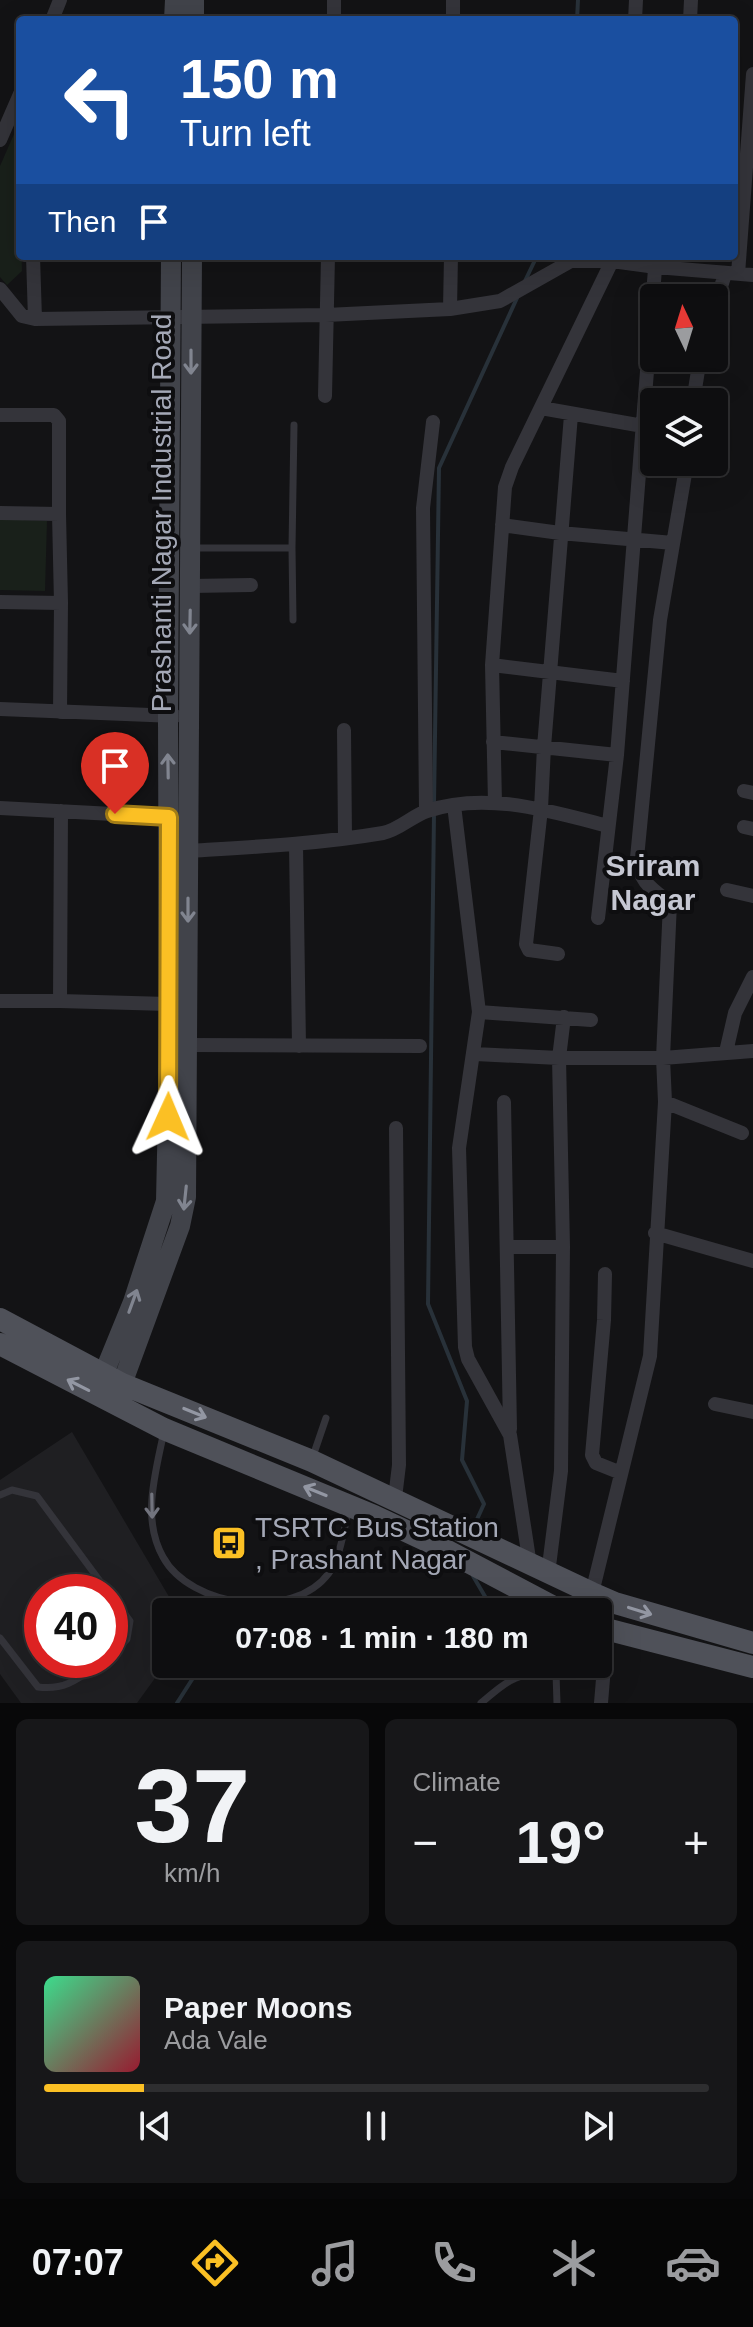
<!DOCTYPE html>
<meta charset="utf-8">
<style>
:root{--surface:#0e0e10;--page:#171719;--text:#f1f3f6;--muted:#9b9c9f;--line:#2e2e30;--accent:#fbc024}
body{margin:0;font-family:Helvetica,sans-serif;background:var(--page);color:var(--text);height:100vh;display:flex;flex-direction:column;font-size:30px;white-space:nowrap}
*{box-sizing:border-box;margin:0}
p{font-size:26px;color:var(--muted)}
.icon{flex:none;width:44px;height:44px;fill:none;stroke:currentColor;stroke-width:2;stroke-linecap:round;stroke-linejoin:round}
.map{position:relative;height:1703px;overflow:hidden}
.panel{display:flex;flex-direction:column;gap:16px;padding:16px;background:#080809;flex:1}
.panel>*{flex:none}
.hud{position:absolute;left:16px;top:16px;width:722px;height:244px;border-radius:8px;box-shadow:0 8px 32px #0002,0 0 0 2px var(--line);background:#1a4fa0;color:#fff;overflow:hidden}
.needle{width:52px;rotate:356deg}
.controls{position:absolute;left:640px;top:284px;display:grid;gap:16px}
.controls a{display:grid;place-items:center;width:88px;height:88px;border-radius:8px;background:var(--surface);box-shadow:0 8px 32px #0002,0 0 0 2px var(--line);font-size:40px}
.speed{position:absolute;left:24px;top:1574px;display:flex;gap:16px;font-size:40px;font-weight:700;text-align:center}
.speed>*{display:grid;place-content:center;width:104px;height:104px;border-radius:50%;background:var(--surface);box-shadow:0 8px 32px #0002,0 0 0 2px var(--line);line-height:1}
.speed .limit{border:12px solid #d22;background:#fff;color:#111}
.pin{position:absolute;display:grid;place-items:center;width:68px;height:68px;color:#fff;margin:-82px -34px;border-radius:50% 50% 50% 0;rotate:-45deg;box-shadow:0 0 8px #0007}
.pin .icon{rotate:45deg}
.me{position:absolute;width:88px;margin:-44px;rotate:1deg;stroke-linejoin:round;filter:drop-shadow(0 0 6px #0008)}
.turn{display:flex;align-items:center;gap:28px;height:168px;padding:0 32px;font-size:36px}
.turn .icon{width:104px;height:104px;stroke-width:2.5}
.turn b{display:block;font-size:56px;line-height:68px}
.then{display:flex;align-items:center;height:76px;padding:0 32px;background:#0003;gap:16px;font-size:30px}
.big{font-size:60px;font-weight:600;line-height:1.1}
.panel .widget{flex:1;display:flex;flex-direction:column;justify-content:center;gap:12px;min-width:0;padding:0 28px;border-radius:12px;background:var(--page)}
.panel .dial{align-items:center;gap:0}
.dial b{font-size:104px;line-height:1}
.song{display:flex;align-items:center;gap:24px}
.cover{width:96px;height:96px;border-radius:12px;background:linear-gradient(135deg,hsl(150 70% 55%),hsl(350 70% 35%))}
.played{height:8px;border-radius:4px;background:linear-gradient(90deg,var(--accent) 15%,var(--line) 15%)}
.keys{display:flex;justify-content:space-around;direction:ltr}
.heat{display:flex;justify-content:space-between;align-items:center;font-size:44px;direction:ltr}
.panel .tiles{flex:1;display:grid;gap:16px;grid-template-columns:1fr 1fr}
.widget:last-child{grid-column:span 2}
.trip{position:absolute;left:152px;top:1598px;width:460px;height:80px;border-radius:8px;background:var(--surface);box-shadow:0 8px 32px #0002,0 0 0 2px var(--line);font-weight:600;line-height:80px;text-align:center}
.tabs{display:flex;height:128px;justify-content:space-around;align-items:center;background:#060606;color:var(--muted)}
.tabs .icon{width:56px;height:56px}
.tabs .current{color:var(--accent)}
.tabs b{font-size:36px;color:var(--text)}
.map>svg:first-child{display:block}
.built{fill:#1f1f22;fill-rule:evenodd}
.green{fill:#19201a}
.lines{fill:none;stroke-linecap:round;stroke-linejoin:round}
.stream{stroke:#283139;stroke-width:4}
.lane{stroke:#34343a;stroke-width:7}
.street{stroke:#34343a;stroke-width:14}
.secondary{stroke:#41434a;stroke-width:20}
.primary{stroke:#4f5159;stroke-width:22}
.oneway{stroke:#818590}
.oneway2{stroke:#9397a3}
.oneway3{stroke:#72747e}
.route-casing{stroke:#a37d17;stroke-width:20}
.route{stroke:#fbc024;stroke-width:14}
.labels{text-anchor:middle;stroke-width:8;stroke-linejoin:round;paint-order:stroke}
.street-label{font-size:28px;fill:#a4a8b6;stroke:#0e0e10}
.poi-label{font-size:28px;fill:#a4a8b6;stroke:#0e0e10;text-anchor:start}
.neighbourhood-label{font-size:30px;font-weight:bold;fill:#c5c7d2;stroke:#0e0e10}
</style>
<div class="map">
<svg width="753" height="1703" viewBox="0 0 753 1703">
<rect width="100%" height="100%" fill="#131315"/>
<path class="built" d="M72,1432L178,1612H166V1663L137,1703H21L0,1674V1480ZM42,1592H110V1660H42Z"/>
<path class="green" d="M18,125L22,271L7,285L0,277V166Z
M0,519L47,521L45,591L0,590Z"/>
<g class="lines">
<path class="stream" d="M577,20L578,0
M524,283L537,256
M434,804L439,468L517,298
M434,813L428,1304L467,1401L462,1460L484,1504L473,1528
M473,1576L493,1610L491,1612
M177,1703L193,1678L215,1664"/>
<path class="lane" d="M193,548H292L294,425
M292,548L293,620
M164,1431C156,1472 141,1518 163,1557C190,1607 293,1622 329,1573C341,1556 344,1528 349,1508
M312,1459L326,1418
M0,1495L12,1490L37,1496L108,1592
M110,1594L130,1621L127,1639L110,1657
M0,1638L38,1687C68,1691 81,1676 105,1660
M556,1673L557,1703
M481,1703C511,1678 516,1673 556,1673L559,1664"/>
<path class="street" d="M52,20L60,0
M334,20V0
M453,20V0
M635,20L636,0
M690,20L691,0
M0,140L20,94
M33,256L35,319
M738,274L753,74
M0,289L22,316L35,319L326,315L450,309L500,301L571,261H612L656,267L753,275
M450,309L451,256
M714,309L725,274
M325,396L328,256
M693,402L700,358
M541,408L643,426
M0,415H54L59,421V514L0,513
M502,525L560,533L673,543
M191,586L251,585
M0,602L61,603L59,514
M492,665L623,681
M0,709L175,716
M60,712L61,603
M344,730L345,838
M493,742L617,755
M744,791L753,793
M495,803L492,665L505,487L512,467L612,261
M454,805L479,1012L459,1148L465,1347L468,1359L510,1435L530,1565
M0,808L169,817
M61,811L60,1001L168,1004
M426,811L423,508L433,422
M744,827L753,829
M296,845L299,1046
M187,851C253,847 318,844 383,833C399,830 412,816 427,811C486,791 550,811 608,826
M727,890L753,896
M598,918L617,755L656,256
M558,954L529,950L526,944L541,809L544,747L571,415
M0,1001H60
M479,1012L591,1020
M188,1045L420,1046
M726,1052L735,1013L753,977
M475,1054L559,1058H663L753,1051
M504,1102L510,1429
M665,1102L742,1133
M655,1233L753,1261
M507,1247H563
M605,1274L604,1320L592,1455L596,1463L621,1473
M715,1404L753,1412
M395,1498L399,1465L396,1128
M548,1574L561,1471L563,1247L559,1058L564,1017
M592,1593L650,1356L665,1102L663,1058L670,903C651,888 640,883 637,858L660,620L687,462
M601,1703L607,1631"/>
<path class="secondary" d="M174,20L175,0
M194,20V0
M104,1373L133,1302L166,1201L169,1062L168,716L171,256
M122,1384L180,1226L186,1197L192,256"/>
<path class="primary" d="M0,1319L122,1384L312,1461L592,1593L615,1603L753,1643
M0,1344L164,1429L374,1516L438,1546L563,1612
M598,1627L753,1667"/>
</g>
<defs><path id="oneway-shaft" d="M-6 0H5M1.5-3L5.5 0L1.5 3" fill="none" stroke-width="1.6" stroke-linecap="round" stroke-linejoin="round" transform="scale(2)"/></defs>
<g class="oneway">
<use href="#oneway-shaft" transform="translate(191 362) rotate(90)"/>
<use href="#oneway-shaft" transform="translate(190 622) rotate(91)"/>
<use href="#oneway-shaft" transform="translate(168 766) rotate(-91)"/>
<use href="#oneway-shaft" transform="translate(188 910) rotate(90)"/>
<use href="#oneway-shaft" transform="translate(185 1198) rotate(96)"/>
<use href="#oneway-shaft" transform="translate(133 1301) rotate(-70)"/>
</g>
<g class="oneway2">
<use href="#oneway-shaft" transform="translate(78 1385) rotate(-153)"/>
<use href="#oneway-shaft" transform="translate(195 1413) rotate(22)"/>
<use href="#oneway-shaft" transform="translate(315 1491) rotate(-158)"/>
<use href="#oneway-shaft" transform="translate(640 1611) rotate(17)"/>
</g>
<use class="oneway3" href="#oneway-shaft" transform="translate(152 1506) rotate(89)"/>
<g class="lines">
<g class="route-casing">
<path id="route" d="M115,814L169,817L168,1117"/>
</g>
<use href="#route" class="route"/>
</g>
<defs>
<g id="bus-square" transform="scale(1.8)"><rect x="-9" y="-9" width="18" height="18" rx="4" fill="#fbc024" stroke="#0e0e10"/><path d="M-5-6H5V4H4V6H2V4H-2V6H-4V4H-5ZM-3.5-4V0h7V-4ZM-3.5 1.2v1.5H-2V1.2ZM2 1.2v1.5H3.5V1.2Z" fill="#111"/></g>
</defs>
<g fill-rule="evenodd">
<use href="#bus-square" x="229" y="1543"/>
</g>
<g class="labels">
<g class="street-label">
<text transform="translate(161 513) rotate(-90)" y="10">Prashanti Nagar Industrial Road</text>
</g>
<g class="poi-label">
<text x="255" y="1537">TSRTC Bus Station<tspan x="255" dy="32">, Prashant Nagar</tspan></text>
</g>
<g class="neighbourhood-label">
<text x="653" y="876">Sriram<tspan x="653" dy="34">Nagar</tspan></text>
</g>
</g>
</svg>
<div class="controls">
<a><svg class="needle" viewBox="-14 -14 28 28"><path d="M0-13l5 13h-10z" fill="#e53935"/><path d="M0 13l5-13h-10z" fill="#9b9c9f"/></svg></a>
<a><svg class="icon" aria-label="layers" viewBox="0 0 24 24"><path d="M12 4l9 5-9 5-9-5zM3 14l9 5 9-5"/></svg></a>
</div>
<div class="speed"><div class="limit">40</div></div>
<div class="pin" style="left:115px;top:814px;background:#d93025"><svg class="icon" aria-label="arrive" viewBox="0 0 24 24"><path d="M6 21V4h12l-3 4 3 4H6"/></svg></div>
<svg class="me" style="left:168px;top:1117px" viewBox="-20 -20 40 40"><path d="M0-17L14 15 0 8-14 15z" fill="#fbc024" stroke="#fff" stroke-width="4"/></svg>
<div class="trip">07:08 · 1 min · 180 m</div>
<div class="hud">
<div class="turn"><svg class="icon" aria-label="left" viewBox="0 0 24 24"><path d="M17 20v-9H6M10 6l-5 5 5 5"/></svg><div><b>150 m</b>Turn left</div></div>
<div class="then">Then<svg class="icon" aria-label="arrive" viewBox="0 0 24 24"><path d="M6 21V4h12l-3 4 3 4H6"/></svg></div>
</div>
</div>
<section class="panel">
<div class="tiles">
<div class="widget dial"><b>37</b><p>km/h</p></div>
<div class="widget"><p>Climate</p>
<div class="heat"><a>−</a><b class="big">19°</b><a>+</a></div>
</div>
<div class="widget">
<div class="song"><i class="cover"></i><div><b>Paper Moons</b><p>Ada Vale</p></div></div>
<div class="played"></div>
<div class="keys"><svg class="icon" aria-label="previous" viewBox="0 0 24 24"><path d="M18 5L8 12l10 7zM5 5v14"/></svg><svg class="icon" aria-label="pause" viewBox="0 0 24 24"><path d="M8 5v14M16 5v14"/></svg><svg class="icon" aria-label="next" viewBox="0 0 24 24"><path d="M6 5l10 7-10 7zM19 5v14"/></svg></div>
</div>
</div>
</section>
<nav class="tabs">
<b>07:07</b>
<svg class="icon current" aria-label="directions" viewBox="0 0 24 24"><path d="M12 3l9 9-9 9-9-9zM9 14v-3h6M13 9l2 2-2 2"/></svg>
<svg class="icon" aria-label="music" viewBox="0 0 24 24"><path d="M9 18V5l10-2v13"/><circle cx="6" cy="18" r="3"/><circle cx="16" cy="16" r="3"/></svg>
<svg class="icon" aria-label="phone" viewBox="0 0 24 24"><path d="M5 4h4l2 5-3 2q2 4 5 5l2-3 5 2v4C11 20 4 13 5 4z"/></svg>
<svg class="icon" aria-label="climate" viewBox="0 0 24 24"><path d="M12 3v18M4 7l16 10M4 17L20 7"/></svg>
<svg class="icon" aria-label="car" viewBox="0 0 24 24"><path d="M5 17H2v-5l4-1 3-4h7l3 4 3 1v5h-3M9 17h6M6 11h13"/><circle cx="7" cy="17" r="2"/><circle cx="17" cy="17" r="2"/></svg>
</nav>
